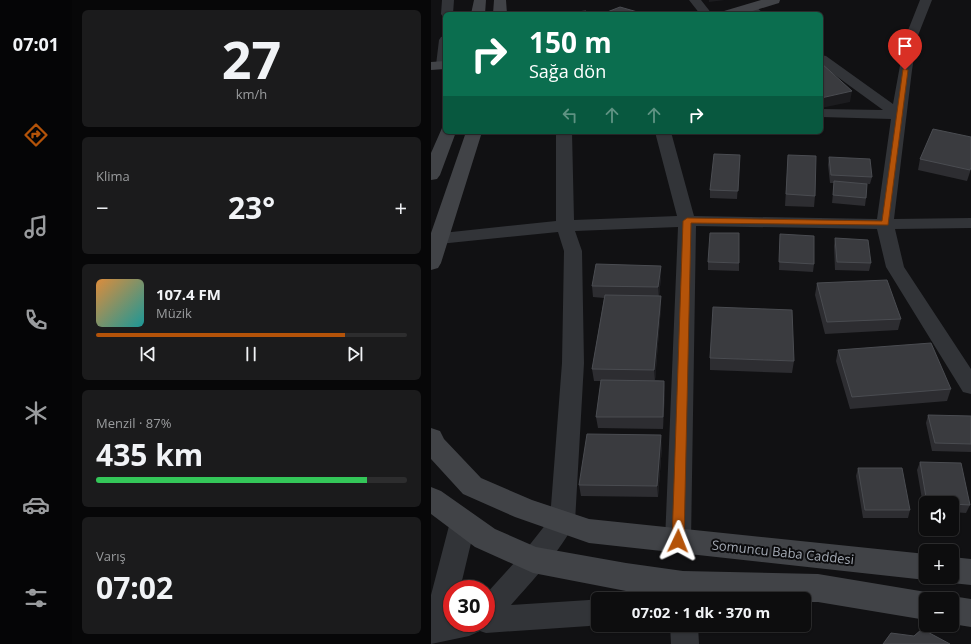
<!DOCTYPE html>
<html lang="tr">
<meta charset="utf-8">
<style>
:root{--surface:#0d0d0e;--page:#1b1b1c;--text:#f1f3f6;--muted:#9a9c9e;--line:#2d2d2e;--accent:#b45309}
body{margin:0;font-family:"Open Sans",sans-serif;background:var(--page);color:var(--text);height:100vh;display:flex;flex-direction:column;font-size:15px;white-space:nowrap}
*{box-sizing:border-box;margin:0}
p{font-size:13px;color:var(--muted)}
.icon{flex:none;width:22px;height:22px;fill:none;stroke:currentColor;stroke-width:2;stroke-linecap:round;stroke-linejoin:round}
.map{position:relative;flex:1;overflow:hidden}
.panel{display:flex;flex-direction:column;gap:10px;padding:10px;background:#070708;width:359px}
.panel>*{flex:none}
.hud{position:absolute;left:12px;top:12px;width:380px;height:122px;border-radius:6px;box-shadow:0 1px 3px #0004,0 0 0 1px var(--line);background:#0b6e4f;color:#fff;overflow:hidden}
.buttons{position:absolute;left:488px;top:496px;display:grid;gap:8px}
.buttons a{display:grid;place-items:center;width:40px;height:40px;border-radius:6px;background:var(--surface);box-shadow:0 1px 3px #0004,0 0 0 1px var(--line);font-size:20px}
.speed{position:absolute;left:12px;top:580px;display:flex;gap:8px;font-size:20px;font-weight:700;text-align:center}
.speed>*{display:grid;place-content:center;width:52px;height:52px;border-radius:50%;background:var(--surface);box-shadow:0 1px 3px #0004,0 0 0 1px var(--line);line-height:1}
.speed .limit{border:6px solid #d22;background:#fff;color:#111}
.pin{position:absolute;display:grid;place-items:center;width:34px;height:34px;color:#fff;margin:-41px -17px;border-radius:50% 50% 50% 0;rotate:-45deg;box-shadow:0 0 4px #0007}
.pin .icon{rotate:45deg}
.me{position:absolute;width:44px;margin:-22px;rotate:2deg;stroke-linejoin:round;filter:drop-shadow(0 0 3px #0008)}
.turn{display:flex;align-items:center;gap:14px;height:84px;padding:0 20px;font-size:18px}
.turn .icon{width:52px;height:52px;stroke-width:2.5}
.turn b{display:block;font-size:28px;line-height:34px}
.lanes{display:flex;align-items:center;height:38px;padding:0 20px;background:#0003;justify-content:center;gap:20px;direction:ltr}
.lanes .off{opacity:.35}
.big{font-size:30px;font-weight:700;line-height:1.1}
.panel .tile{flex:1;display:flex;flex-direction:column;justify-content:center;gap:6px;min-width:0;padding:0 14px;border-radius:6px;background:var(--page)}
.panel .dial{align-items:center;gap:0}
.dial b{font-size:52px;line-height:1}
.song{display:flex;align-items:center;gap:12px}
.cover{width:48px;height:48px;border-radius:6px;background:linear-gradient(135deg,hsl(30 70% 55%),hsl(180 70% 35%))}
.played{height:4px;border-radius:2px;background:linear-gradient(90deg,var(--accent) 80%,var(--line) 80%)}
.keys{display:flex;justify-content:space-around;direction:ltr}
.heat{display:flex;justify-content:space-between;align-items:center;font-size:22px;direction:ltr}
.charge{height:6px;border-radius:3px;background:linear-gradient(90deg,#34c759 87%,var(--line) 0)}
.trip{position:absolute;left:160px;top:592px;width:220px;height:40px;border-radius:6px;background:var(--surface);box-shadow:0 1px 3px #0004,0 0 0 1px var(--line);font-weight:700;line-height:40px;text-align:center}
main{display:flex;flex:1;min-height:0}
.menu{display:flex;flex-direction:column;width:72px;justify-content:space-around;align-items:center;background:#050506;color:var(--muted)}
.menu .icon{width:28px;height:28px}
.menu .selected{color:var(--accent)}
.menu b{font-size:18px;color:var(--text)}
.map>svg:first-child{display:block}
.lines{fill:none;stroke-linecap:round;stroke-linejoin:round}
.street{fill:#323438;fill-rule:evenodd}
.secondary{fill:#414347;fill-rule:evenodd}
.wall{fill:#2d2d31}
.shaded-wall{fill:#1c1c1f}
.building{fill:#3a3b3f;stroke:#4a4c51}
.route{fill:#b45309;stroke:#753606}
.labels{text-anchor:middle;stroke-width:4;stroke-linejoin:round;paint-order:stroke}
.near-street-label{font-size:13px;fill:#a3a9b3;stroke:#0c0c0e}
</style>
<main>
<nav class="menu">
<b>07:01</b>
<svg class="icon selected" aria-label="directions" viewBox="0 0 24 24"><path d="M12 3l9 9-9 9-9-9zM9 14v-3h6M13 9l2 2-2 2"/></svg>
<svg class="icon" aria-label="music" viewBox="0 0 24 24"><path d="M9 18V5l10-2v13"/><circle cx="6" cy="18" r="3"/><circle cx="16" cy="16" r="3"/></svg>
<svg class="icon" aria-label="phone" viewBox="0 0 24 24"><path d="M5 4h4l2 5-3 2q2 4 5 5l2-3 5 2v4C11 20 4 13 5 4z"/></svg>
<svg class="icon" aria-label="climate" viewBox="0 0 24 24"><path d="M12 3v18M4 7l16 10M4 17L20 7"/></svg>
<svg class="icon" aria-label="car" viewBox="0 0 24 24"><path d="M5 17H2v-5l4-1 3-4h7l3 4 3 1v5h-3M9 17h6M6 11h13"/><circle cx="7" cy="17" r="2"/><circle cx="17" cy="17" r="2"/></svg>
<svg class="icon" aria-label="filters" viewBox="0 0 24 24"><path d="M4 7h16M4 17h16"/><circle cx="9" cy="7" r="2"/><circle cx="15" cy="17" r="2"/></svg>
</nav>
<section class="panel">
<div class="tile dial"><b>27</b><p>km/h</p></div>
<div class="tile"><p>Klima</p>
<div class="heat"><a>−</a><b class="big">23°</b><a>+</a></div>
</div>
<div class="tile">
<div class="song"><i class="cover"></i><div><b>107.4 FM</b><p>Müzik</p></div></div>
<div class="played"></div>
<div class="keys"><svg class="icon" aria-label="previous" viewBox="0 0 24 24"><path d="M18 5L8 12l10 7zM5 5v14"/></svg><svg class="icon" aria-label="pause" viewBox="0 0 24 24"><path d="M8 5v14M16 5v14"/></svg><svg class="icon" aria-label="next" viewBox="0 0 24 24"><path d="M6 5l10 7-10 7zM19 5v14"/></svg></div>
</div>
<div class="tile"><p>Menzil · 87%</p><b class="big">435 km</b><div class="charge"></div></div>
<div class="tile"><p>Varış</p><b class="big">07:02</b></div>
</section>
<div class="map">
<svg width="540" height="644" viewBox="0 0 540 644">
<rect width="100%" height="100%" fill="#111113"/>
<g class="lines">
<path class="street" d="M11,0H23L22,14H14V17H12L10,14Z
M258,0H270L281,14H269Z
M489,0H501L486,38L481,70L463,219L540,218V228L464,229L473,267L540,369V394L532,392L455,267L446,229L265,226L260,541L256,549L247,552L238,549L234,541L247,227L144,231L151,251L153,363L144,522C130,551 101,581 80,605L158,600L167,598L170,599H167V624L158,626L55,633L49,631L38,636L0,644V595L19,522L23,514L32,511L41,514L45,522L29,589H21V623H55V594L93,552L119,519L131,363L133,251L127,232L8,244L2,242L0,239L2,234L125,221V132H141L143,220L246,216L224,132H240L263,216L446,219L460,119L390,117V109L452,110L390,65V55L395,56L462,104L474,38Z
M319,4L323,5L333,14H319L313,8L315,5Z
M14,36V69L7,68L5,65L8,40L10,37Z
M252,573L261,576L265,585L267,599H191L195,590Z
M239,625H267L268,644H240Z"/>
<path class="secondary" d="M43,0H55L54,14H40Z
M63,0H75L76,14H62Z
M330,0H349L348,3L312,14H291L293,11Z
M14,61V69L0,70V62Z
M11,128H14V132H25L9,175L6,179L0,180V153Z
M35,132H51L10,263L7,268L0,270V233Z
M0,428L9,431L13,439L50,478L101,500L158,519L495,554V577H504L495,580L158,543L84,517L32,494L0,459Z
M0,487L10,491L64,529L105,547L195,563L252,571L387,574L495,592L506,596L507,599H495V620L387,602H373V599H252L195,591L102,573L44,547L0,514Z
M521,557L540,559V585L521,583L511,579L510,577H521Z
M521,596L540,599V627L521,624V599H512Z"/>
</g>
<path class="wall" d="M540,137V169L536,181L487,170L489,159Z
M309,155L306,199L279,198V190Z
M357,155L384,196L383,207L354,206Z
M398,157L441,177L439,184H435V198L434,206L401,203L403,183H399L397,165Z
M349,234L383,264L382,272L348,270Z
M404,238L440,263L438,271L404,270L403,246Z
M277,262L308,263V271L277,270Z
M230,277L228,296L230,307L224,380L233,381L234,392L232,429L167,428L165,417L170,381H163L161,369L173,298L162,297L161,286Z
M386,283L470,319L467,330L394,334L384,295Z
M407,350L520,389L516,401L419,409L405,361Z
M279,358L363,361L361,373L279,370Z
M497,415L540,416V452L501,451L495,423Z
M231,446L227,497L150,496L148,485Z
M489,462L539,505L535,513L521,512V503H495V511H493L486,470Z
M427,468L479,510L477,518H432L425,476Z"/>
<path class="shaded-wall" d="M278,0H294L278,2Z
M421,91L419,102L390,108V98Z
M230,266V277L228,299L227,287Z
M230,296V307L224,382L223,370Z
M233,381L234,392L232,429V417Z
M230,435L231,446L227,497L226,486Z"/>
<path class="building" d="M189,7L210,13L208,14H171Z
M155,11L156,14H126Z
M390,63L421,91L390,98Z
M502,129L540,137V167L539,170L489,159Z
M283,154L309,155L307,191L279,190Z
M357,155L385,156L384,196L355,194Z
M398,157L439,159L441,177L400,175Z
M403,181L436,184L435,198L402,195Z
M279,233H308V263L277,262Z
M349,234L383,236V264L348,262Z
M404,238L437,240L440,263L406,262Z
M165,264L230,266L227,287L161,286Z
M456,280L470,319L396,322L386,283Z
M174,295L230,296L223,370L161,369Z
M282,307L361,310L363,361L279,358Z
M500,343L520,389L421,397L407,350Z
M170,380L233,381L232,417H165Z
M497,415L540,416V444L504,443Z
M156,434L230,435L226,486L148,485Z
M489,462L530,463L539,505L521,504V503H496Z
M427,468H471L479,510H434Z
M491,629L519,644H452L460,633L483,636Z"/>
<path class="route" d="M472,69L477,70L457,225L260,223L253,541L251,544L247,546L243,544L241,541L252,221L256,218L451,221Z"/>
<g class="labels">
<g class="near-street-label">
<text transform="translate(352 552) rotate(6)" y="5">Somuncu Baba Caddesi</text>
</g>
</g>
</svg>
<div class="buttons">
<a><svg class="icon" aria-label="sound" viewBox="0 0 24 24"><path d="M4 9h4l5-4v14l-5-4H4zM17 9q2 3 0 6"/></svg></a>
<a>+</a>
<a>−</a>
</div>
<div class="speed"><div class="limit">30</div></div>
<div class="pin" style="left:474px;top:70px;background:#d93025"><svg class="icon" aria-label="arrive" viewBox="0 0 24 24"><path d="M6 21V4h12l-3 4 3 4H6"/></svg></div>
<svg class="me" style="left:247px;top:541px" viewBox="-20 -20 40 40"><path d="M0-17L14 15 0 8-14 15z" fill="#b45309" stroke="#fff" stroke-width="4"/></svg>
<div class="trip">07:02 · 1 dk · 370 m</div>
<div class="hud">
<div class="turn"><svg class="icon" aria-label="right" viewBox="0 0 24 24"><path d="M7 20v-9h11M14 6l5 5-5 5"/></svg><div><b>150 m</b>Sağa dön</div></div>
<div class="lanes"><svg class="icon off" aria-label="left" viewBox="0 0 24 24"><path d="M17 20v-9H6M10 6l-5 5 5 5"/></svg><svg class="icon off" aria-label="ahead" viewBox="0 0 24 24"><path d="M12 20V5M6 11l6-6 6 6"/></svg><svg class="icon off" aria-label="ahead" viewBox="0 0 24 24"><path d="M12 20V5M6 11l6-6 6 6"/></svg><svg class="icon" aria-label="right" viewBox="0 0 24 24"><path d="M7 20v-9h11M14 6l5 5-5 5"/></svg></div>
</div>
</div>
</main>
